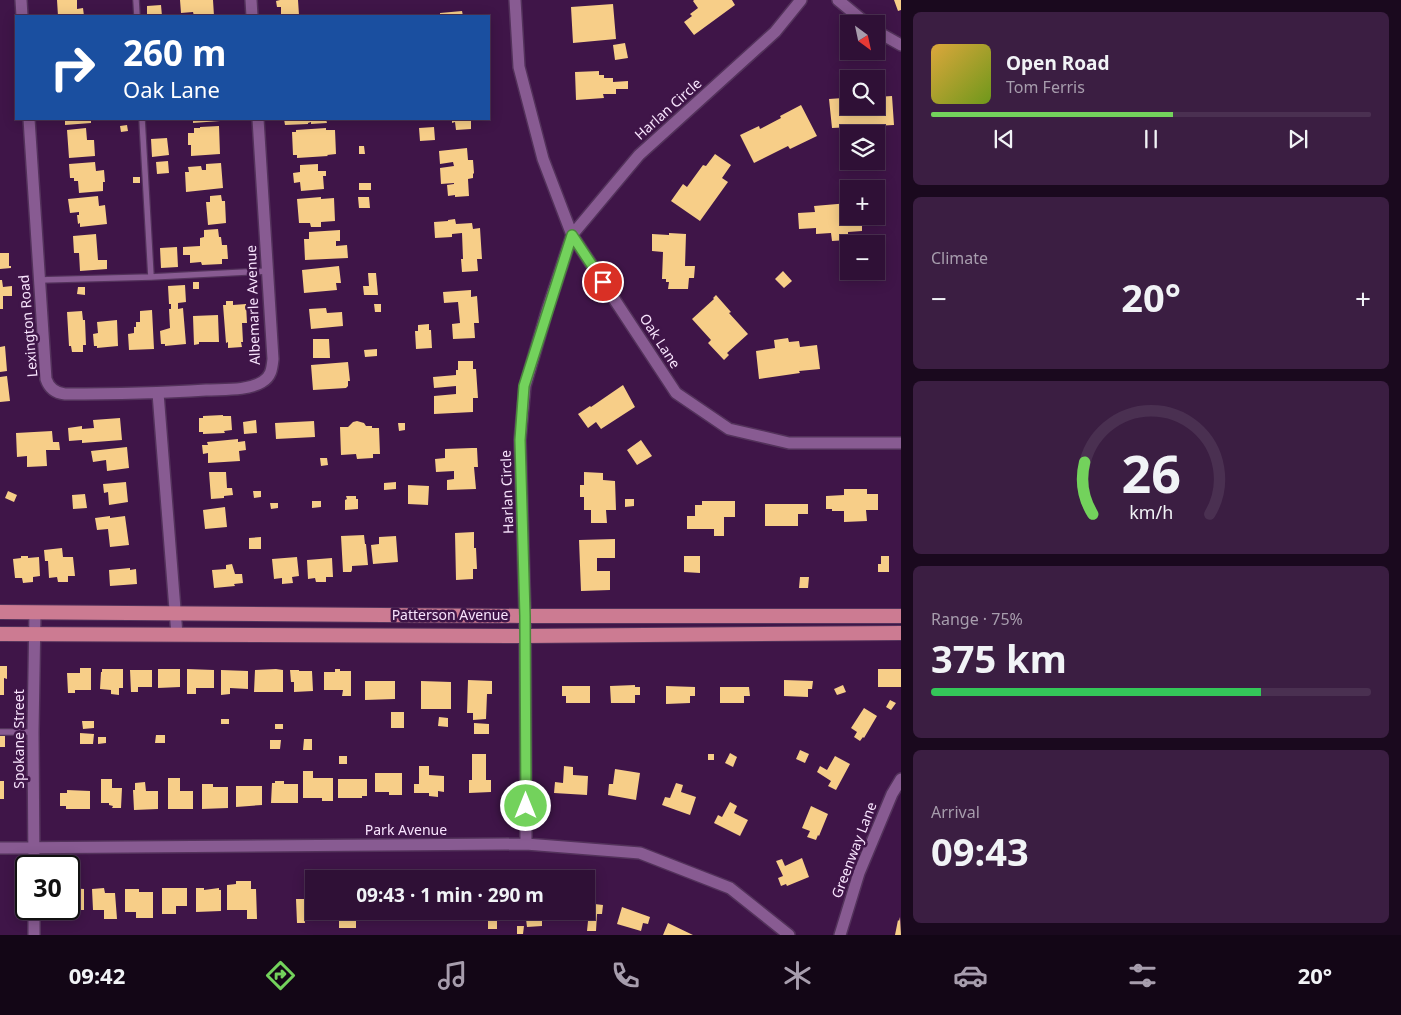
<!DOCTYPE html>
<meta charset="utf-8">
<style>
:root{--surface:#2f1036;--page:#3b1e42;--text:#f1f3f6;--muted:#a79dad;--line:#4a3051;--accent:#73d25c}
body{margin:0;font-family:"Noto Sans",sans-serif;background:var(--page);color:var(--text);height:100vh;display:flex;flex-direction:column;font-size:19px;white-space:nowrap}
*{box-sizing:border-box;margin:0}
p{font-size:16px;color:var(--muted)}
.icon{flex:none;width:28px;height:28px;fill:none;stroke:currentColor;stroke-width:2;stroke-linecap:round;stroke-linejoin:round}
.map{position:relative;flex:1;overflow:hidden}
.panel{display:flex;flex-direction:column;gap:12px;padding:12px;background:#1a091e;width:500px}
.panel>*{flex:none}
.top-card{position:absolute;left:15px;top:15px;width:475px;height:105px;border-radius:0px;box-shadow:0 2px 12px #0003,0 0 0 1px var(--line);background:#1a4fa0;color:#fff;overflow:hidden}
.needle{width:32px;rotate:147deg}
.controls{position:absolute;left:840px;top:15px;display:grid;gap:10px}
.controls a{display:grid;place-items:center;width:45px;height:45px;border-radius:0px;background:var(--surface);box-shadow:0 2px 12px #0003,0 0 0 1px var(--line);font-size:25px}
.speed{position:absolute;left:15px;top:855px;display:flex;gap:10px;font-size:25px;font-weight:700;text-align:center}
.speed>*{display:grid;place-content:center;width:65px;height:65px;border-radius:50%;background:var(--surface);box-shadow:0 2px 12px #0003,0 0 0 1px var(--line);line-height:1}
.speed .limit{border:2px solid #111;border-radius:8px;background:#fff;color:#111}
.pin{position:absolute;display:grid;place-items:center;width:42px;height:42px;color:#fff;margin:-21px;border:2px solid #fff;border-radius:50%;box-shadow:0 1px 5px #0007}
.me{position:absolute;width:55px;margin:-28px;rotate:0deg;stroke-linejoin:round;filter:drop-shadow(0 0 4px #0008)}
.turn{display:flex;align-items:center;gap:18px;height:105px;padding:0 25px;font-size:22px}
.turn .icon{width:65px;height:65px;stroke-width:2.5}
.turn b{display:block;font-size:35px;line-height:42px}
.big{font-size:38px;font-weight:700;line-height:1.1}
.panel .tile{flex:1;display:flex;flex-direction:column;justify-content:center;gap:8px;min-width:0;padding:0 18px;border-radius:8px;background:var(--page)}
.panel .dial{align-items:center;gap:0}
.dial svg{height:130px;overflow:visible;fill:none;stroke:var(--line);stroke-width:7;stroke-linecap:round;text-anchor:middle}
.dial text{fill:var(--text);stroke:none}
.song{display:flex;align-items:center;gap:15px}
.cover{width:60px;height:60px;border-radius:8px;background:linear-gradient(135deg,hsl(40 70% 55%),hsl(80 70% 35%))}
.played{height:5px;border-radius:2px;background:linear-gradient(90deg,var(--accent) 55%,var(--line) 55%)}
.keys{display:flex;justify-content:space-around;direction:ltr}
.heat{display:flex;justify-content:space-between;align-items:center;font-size:28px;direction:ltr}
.charge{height:8px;border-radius:4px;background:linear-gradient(90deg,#34c759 75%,var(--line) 0)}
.trip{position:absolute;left:305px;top:870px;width:290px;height:50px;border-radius:0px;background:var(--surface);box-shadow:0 2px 12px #0003,0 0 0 1px var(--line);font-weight:700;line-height:50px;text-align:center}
.menu{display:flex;height:80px;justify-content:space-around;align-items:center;background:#130616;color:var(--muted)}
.menu .icon{width:35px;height:35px}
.menu .active{color:var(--accent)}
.menu b{font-size:22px;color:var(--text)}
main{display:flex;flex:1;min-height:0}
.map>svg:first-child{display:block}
.building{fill:#f7ce88}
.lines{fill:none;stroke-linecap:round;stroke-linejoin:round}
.service-casing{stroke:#53325b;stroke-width:8}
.minor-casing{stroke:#53325b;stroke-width:14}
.primary-casing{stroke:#53325b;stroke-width:16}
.service{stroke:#885b92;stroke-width:5.5}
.minor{stroke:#885b92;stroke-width:11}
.primary{stroke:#cc7b92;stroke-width:14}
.route-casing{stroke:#4b883c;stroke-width:12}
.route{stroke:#73d25c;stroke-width:9}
.labels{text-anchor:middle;stroke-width:5;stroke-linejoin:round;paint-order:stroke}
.street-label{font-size:14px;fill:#f8e4fd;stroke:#3f1548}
</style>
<main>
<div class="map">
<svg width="901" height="935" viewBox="0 0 901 935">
<rect width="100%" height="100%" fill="#3f1548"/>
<path class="building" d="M57,0H77V9L83,8L84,16H58Z
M180,0H213L214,16H194L193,12L181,13Z
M280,0H298L299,15H297V16H281V7H277L276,1Z
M694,0H732L735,5L694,35L684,22L692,16L690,14L698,8L693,1Z
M894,0H901V10L898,11Z
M613,4L616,39L573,43L571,7Z
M161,5L162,16H147V6Z
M462,11L463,16H440V13Z
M625,43L628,58L615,60L613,45Z
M599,71V75H604V78H613V82L628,81V89H616V94H603L604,98L576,100L575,72Z
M892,96L894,125L832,128L829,99L843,98L844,106H876V97Z
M801,105L817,136L790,149L788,146L754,163L740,135L759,126L760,129L781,118L780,116Z
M65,119H91V123L65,125Z
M193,119H220V121L193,123Z
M284,119H326L327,123L311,124V122L308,123V124L285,125Z
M452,119H473V121H471V129L456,130L455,122L452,123Z
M127,125L128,131L121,132L120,126Z
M219,126L220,154L191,156V145H188V133H194V128H200V127Z
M434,127L435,140L420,141L419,128Z
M86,128L87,140H94L95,156L69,158L67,130Z
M326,128V130H335L336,154L327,155L328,156L297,158V155H293L292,132H296V130Z
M167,138L169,155L152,157L151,139Z
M359,146H364L365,154H359Z
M467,148L468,160H473L474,173L473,174V178L468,179L469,196L455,197V195L448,196L447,185L454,184V183L441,184L440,168L454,166L453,162L440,164L439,151Z
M715,154L731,165L722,178L728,182L700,221L671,201L683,184L687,187L703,165L706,166Z
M168,161L169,173L157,174L156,162Z
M95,162L96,171L104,170L105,182H103V191L79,193L78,181H74V178H70L69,164Z
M221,163L223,188L186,192L185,172H189L188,167L201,166L202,170H206V164Z
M318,164V171H326V176H323L324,189L301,191L300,182L294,183L293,173L300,172V165Z
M133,177H140V183H133Z
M359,183H371V190H359Z
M221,195L222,201H225L226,223L208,225L206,202H210V196Z
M98,196L99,206L105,205L107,224L80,227V223L78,224L77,215H79V212L70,213L68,199Z
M321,197V199L334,198L335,221L321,222V227H311L310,223H299L297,199Z
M358,197H369L370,208H359Z
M849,203V216H876V209H878L879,224L862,225V231L848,232V240L832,241L831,233L816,234V228L799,229L798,213L815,212L814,206Z
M455,219L456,224L472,223L473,229L480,228L482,259H477L478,271L462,272L461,259H463L462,233L452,234V237L435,238L434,222L448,221V220Z
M218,229L219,237H221L222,245H227L228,259H222V264L202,265L201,262L190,263V255H183V247L200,246V238L204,237V230Z
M340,230V241H336V246L347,245L348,258L305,260L304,239H309V232Z
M669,233L686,234L685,266H695L694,278H689L688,289H668L669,282H666V279H662L663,252L652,251V234L669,235Z
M96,234L98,260H107V269L80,271L79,253H74L73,236Z
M177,247L178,267L161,268L160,248Z
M0,253H9V266H11V268L0,269Z
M339,266L341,283H336L337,290L304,293L302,270Z
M783,271L792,281L784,288L775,279Z
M368,273H376L378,295H364L363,286H369Z
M0,280H2L3,287L12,286V296H3V309H0Z
M193,282H199V289H193Z
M185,285L186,302L178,303V309L183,308L186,344L165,346V344H161L160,331L170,328L169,309H171V304H169L168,286Z
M78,287H85V295L77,294Z
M471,290V297L477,296L479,323H474L475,338L453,339L452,324L460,323L458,302L444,303L443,292Z
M716,295L731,312L729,313L748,334L727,353L729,355L724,360L708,343L711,340L692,319L714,299L713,298Z
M226,301H233V305L246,304L247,323H242L243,342H241L242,347L228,348V342L226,343L223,305H226Z
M374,304H381V312H375Z
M326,308L327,313L342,312L343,326L311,329L309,309Z
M152,310L154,349L129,350L128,334L134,333V327H136V322H140V311Z
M82,311L83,320H85L86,345H83V352H72L71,346H69L67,312Z
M218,315L219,342H199V344L194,345L193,316Z
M117,320L118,346L97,348V346H94L93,334L98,333L97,322Z
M429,324V330H431L432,348L416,349L415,331H418V325Z
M788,338L789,342L799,341L800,347L817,345L820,369L799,371L800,373L759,379L756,351L775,348L774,340Z
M313,339H329L330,358H313Z
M5,346L7,371L0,372V347Z
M377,349V356L365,357L364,350Z
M458,361H473V369H476L478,398H473V412L434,414V396L456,394V386L434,388L433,377L456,375V370H458Z
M348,362L350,381H348V386L346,388L313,390L311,365Z
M7,376L10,401L0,402V377Z
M623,385L635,407L601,429L596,422L588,428L578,414L590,406L591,407Z
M223,415V416H231L232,430L224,431L225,433L203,434V432H199V418H203V416Z
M120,418L122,440L82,443V440L69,441L68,428L82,426V429L94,428L93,420Z
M256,420L257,433L244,434L243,422Z
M314,421L315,437L276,439L275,423Z
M357,421L364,423L366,426H372V428H379L380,454H373V458L357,459L356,454L341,455L340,427H348L353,422Z
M398,423H405V430L399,431Z
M52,431L53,442H59L60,450H46L47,466L27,467V456L17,457L16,433Z
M238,439V442L245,441L246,450L239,451L240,461L208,463V453L203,454L202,445H208L207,442Z
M641,440L652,456L637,465L627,450Z
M127,447L129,468L107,471L106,460L93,462L91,451Z
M472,448H477L478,467H474L476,489L447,490V480L454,479V471L436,472L435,459L445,458V449Z
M320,458H327L328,465L321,466Z
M209,472H226L227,488H232L233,495L224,496V498L211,499Z
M584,472L603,473V480L615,481L616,510H606L607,523H591V510H584V497H580V485H584Z
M126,482L128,502L109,505L108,492L104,493L103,484Z
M396,482V489L384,490V483Z
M408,485L429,486L428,505L408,504Z
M844,489H867V494H878V510H866L867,521L844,522V511H832V509H826V496L844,495Z
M8,491L17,495L14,502L5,498Z
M253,491H261V497L254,498Z
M85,494L87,508L73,509L72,495Z
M346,496H356V499H358V509L345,510V500L347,499Z
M625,499H634V506L625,507Z
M312,501H321V507L312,508Z
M702,501H735V517H724V536H714V529H687V516H695V505H702Z
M270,503H278V508L271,509Z
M765,504H808V514H798V526H765Z
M225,507L227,527L205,529L203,510Z
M110,516V518L125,516L129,545L110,547L108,529L97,530L95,518Z
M474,532V548H476L477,569H473V579L456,580L455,533Z
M364,535L365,544H366L368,565L352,566V570L351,572H343L341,536Z
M396,536L398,562L373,564L371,545L379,544V537Z
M261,537V549H249V538Z
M615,539V558H597V571H610V590L581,591L579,540Z
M62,548L63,557H73L75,576H68V582H58L57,577L49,578L48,561H45L44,550Z
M21,556H28V558L39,557L40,576L33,577V582L23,583L22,578H15L13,559L21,558Z
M684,556H700V573L684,572Z
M881,556H889V572H878V564H881Z
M297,557L299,576L292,577L293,583L282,584V578L274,579L272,559Z
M332,558L333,577H326V582H316L315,578L308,579L307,560Z
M232,564L235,574H242L243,583L234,584L235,586L214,588L212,570L226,569V565Z
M130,568V570L136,569L137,584L110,586L109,570Z
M800,577H809L808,588H799Z
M0,666H7V679L4,678V695H0Z
M80,668H91V690H75V693H68L67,673H80Z
M102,669H123V688H119V695L111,694V690L100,689L101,672H102Z
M158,669H180V687L158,688Z
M187,669L214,670V688H196V694H187Z
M276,669L283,670V692H254L255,670Z
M335,669H340V671H351V696H342L343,690H324V672H335Z
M878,669H901V687H878Z
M130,670H152V687H138V692H131Z
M221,670L248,671V689L230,688V694L221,695Z
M290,670H299V671H312L313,691L294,692V682H291Z
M468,680L492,681V694H487L486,719L473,720V713H467Z
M784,680L813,681L812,689H808V697L784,696Z
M365,681H395V699L365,700Z
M421,681L451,682V709H421Z
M635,685V687H640V695H635V703H611L610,686Z
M843,685L846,692L837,695L834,689Z
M562,686H590V703H566V696H562Z
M666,686L695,687V696H690V703L666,704Z
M720,687H749L750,696H744V703H720Z
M890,700L896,703L891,710L886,707Z
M864,708L877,716L864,738L863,737L860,741L854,737L857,732L851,728Z
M391,712H404V728H391Z
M439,717L448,718V727L438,726Z
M221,719H229V724H221Z
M82,721H94V728L83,729Z
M474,723L489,724V734H474Z
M275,724H283V729H275Z
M80,733L94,734L93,744H80Z
M0,734H5V747H0Z
M156,735H165V743H155Z
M98,737H106V743L98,744Z
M304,739H312V750H303Z
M270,740H281L280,749H270Z
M800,750L809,754L805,763L796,759Z
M730,753L737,757L733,767L725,763Z
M472,754H486V780H491V792L469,793V780H472Z
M708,754H714V760H708Z
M339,756H347V764H339Z
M835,756L850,764L836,790L828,786L831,781L817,772L820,766L827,770Z
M419,766H429V775L444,776V792L438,791V797L429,796V793H414V784H419Z
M564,766L573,767V775L588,776L587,795L554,793L555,782L563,783Z
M615,769L640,773L636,800L608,795L609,784H613Z
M303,771H313V778H333V801H322V798H303Z
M375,773H402V795H389V792H375Z
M168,778H180V791H193V809H168Z
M101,779H112V788H122L121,808H112L113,806L109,805V803H101Z
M338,779H367V796H362V798H338Z
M0,781H4V799H0Z
M275,781H284V784H298V803H271L272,783H275Z
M145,782L146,791H158V809L134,810L133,790H135V783Z
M676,783L683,785L681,792L696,797L690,815L662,805L665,797L670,798Z
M202,784H213V787H228V808L202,809Z
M236,786H262V805L236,807Z
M67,790L90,791V809H66V806H60V793H67Z
M730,802L737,806L734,813L748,820L740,836L714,823L718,815L722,817Z
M811,806L828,814L819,836L818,835L816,840L807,837L810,831L802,828Z
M802,858L809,877L787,886L786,884L781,886L778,878L783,876L776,861L782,859L785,866Z
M236,881H251V889H256L257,919H247V910H227V885L236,884Z
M69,888L84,889V910H69Z
M104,888L105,893H115L117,919H104V910H93L92,889Z
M162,888H187V906H176V914H162Z
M196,888H204V890L219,888V890H221V911L196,912Z
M125,889H139V892H153V918H136V912H125Z
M308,897H314V911H324V917H304L305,923H297L296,899H308Z
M586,903L603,905L602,914H597L596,931H587L588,921L573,920V911H586Z
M622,907L650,917L648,924L643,923L641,931L617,924Z
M332,911H356V928H339V920L332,921Z
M369,911H393V917H369Z
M417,911H441V919H417Z
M474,911H497V929H488V919H474Z
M525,911H548V918H542V926L527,927Z
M900,917L901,935H895L898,920L899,921Z
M668,923L693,935H663Z
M517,926H524L523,934H517Z"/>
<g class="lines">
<g class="service-casing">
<path id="service" d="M136,0L137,16
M142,119L151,277
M39,280L151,277L268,271
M0,732H33"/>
</g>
<g class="minor-casing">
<path id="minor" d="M21,0L22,16
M251,0L252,16
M515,0L519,67L543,159L572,235L676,393L729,429L789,443H901
M838,0L867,24
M876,31L901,45
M29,119L46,379C49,388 55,393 65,394C112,394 159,393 206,390C224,389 247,391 262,382C271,377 272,369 273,359L258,119
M158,393L177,635
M526,844L525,616L520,440L525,386L547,311L572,235L639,155L775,32L801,0
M0,848L526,844L640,853L730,888L789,935
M34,866L33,732L35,612
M34,935V909
M840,935L859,873L892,794L901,779"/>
</g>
<g class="primary-casing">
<path id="primary" d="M0,612L525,616H901
M0,634L525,636L901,633"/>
</g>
<use href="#service" class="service"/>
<use href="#minor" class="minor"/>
<use href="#primary" class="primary"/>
</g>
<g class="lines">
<g class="route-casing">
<path id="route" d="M526,806L525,616L520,440L524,386L572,235L603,282"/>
</g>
<use href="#route" class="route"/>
</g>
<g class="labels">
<g class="street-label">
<text transform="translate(668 109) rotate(-42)" y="5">Harlan Circle</text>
<text transform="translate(253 305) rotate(-92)" y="5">Albemarle Avenue</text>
<text transform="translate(28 326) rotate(-95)" y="5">Lexington Road</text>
<text transform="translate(660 341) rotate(57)" y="5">Oak Lane</text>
<text transform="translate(507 492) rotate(-92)" y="5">Harlan Circle</text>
<text x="450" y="620">Patterson Avenue</text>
<text transform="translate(19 739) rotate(-90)" y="5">Spokane Street</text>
<text x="406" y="835">Park Avenue</text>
<text transform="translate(854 850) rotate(-69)" y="5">Greenway Lane</text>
</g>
</g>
</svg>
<div class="controls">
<a><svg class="needle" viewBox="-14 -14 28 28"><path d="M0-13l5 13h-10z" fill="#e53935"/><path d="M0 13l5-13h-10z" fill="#a79dad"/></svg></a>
<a><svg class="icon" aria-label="search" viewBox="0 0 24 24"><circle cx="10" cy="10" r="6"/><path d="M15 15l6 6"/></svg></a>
<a><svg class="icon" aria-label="layers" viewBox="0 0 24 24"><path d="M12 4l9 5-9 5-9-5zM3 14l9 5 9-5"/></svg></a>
<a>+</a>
<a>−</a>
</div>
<div class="speed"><div class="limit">30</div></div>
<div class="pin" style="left:603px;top:282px;background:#d93025"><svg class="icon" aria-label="arrive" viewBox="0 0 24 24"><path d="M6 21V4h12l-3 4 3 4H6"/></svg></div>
<svg class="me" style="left:526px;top:806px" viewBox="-20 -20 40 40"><circle r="17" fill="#73d25c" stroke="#fff" stroke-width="3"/><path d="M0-11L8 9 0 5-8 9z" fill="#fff"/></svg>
<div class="trip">09:43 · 1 min · 290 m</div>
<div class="top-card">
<div class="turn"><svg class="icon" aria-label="right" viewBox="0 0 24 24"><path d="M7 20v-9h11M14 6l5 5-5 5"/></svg><div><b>260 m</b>Oak Lane</div></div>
</div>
</div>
<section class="panel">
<div class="tile">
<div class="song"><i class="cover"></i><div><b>Open Road</b><p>Tom Ferris</p></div></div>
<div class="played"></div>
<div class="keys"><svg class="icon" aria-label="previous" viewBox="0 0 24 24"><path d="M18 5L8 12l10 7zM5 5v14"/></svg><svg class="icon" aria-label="pause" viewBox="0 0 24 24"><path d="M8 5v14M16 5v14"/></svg><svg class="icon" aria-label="next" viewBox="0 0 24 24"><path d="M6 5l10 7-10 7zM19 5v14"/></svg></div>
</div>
<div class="tile"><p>Climate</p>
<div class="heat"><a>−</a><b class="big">20°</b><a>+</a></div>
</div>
<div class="tile dial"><svg viewBox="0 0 100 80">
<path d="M14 69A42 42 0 1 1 86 69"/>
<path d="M14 69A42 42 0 0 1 9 37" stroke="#73d25c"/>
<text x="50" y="56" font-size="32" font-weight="700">26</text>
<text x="50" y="72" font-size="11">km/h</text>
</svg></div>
<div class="tile"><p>Range · 75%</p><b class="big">375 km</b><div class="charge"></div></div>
<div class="tile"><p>Arrival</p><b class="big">09:43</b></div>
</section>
</main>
<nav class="menu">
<b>09:42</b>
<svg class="icon active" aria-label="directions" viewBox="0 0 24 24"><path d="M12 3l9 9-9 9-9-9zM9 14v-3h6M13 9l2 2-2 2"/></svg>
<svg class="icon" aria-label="music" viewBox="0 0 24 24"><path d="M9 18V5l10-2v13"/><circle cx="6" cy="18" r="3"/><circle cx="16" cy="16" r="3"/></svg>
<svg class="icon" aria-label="phone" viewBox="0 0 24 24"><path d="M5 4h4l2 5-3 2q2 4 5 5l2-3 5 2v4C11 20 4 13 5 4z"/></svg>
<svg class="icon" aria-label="climate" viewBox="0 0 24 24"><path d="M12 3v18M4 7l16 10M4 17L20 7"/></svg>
<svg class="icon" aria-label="car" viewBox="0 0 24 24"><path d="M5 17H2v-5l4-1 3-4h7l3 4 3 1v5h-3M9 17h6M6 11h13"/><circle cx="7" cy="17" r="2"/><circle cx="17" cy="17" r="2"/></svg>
<svg class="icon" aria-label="filters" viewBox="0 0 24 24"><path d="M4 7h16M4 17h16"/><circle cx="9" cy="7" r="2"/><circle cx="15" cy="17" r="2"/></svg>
<b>20°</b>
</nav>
